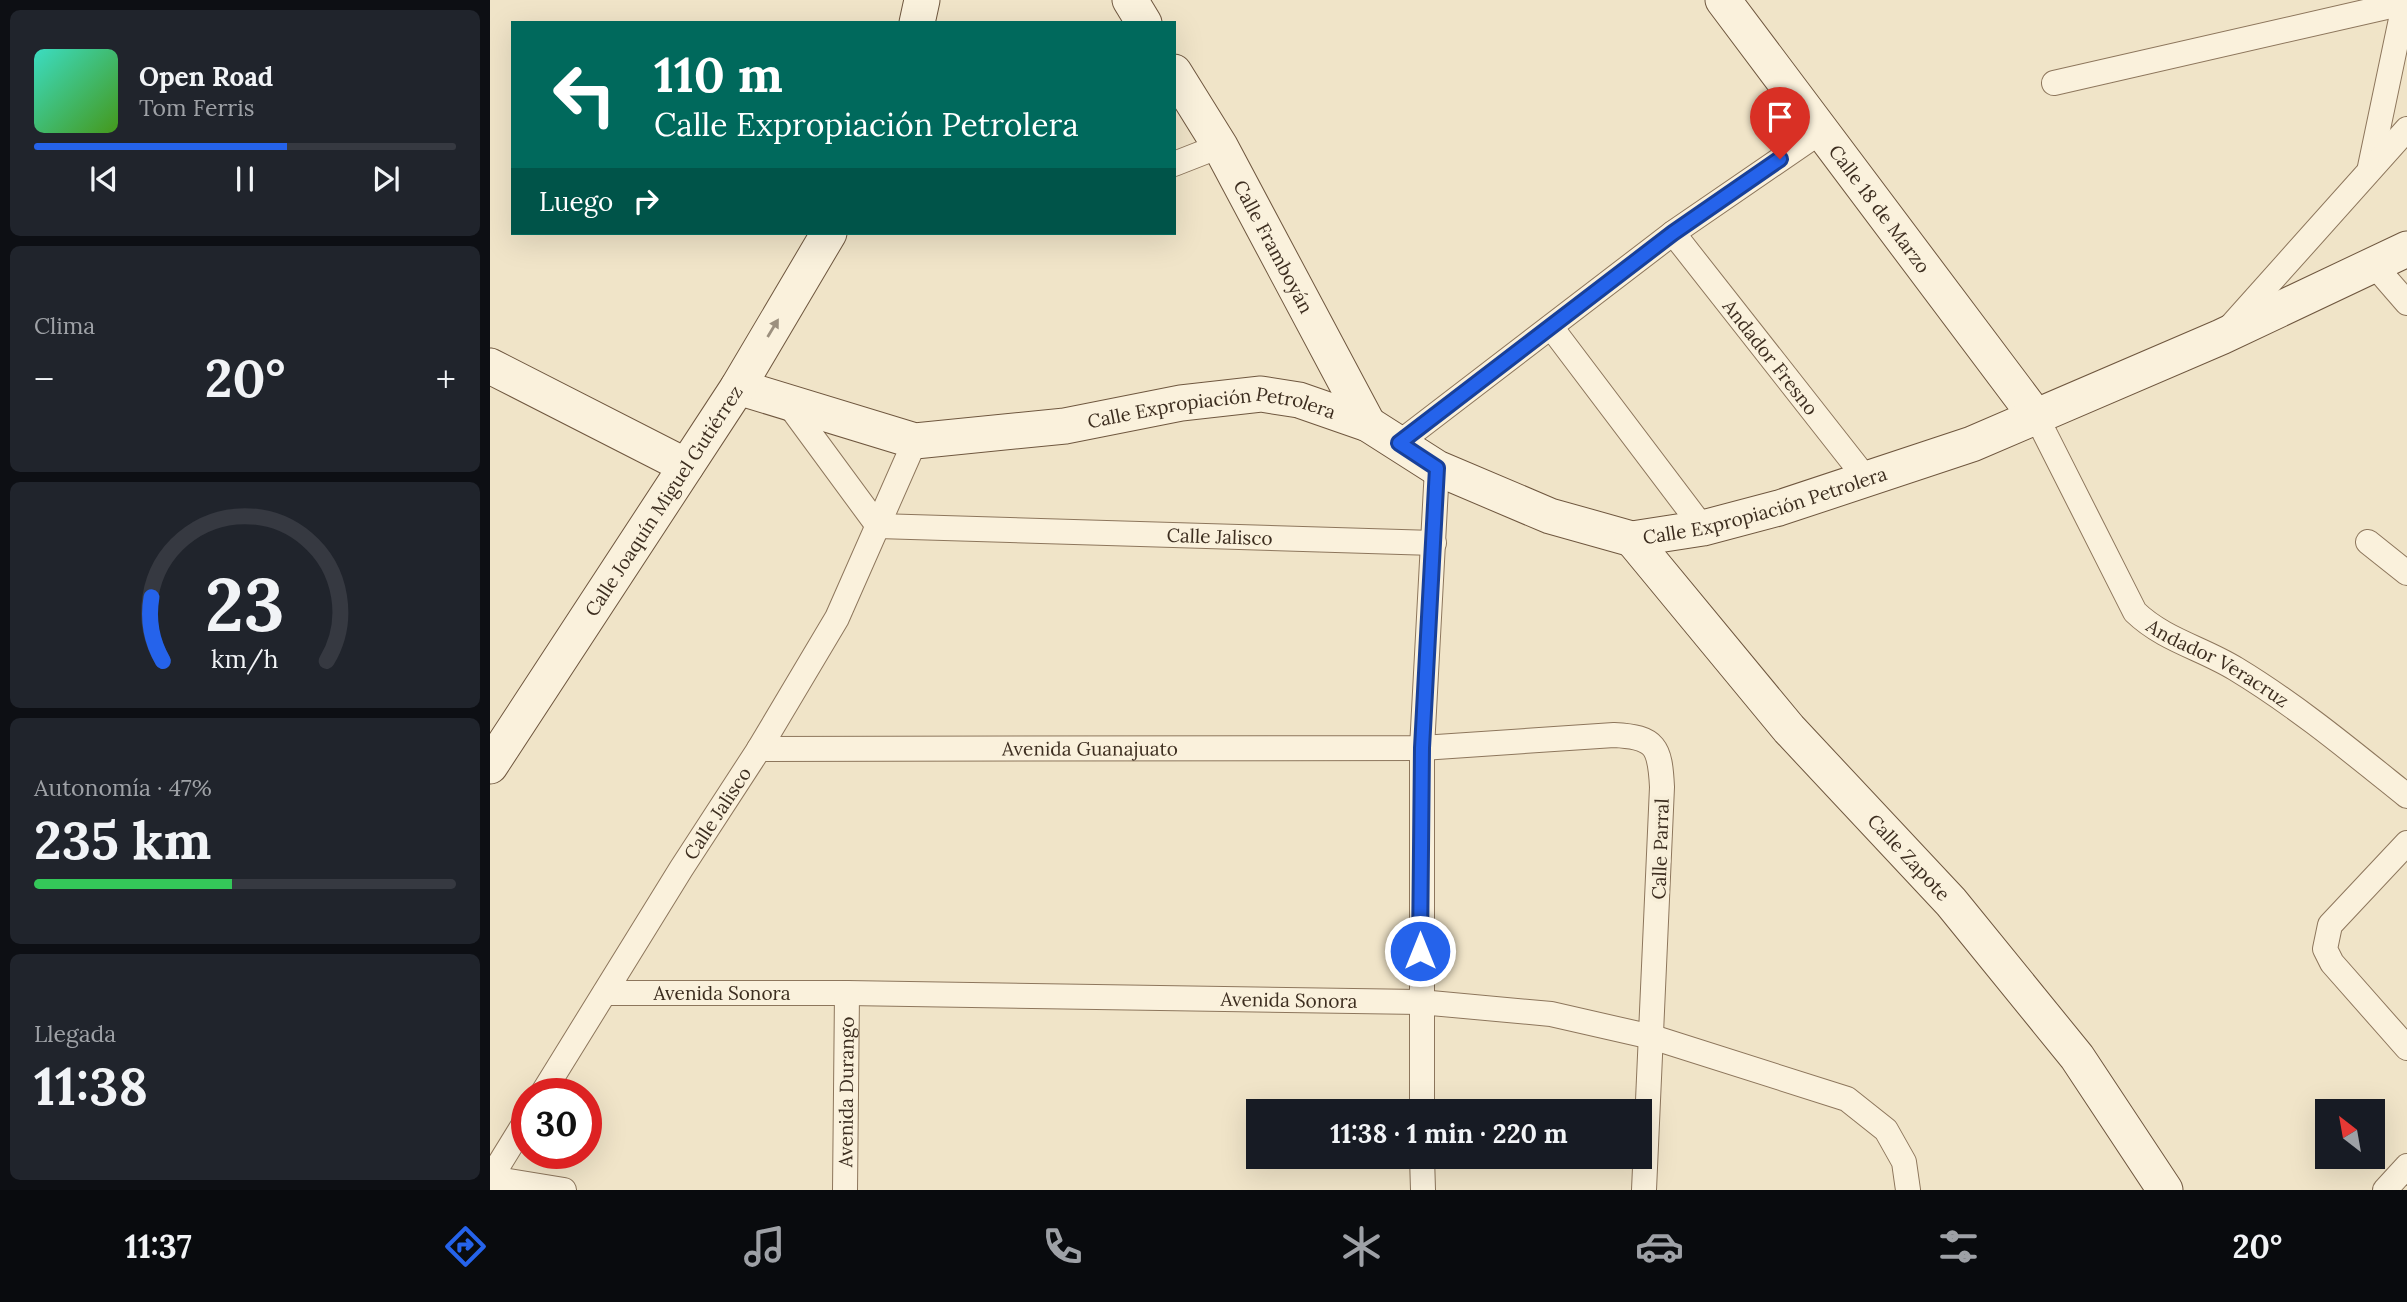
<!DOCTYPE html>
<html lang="es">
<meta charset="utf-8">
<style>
:root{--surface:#171b24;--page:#20242c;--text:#f1f3f6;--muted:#9ea1a6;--line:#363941;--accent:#2563eb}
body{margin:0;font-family:Lora,serif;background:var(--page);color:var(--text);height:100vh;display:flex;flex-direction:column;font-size:26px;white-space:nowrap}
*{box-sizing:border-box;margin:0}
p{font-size:23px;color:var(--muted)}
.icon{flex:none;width:38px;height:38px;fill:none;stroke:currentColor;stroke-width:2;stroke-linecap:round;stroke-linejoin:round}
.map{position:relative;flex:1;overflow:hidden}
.panel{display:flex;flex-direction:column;gap:10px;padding:10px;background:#0d0f14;width:490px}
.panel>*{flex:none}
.top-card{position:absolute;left:21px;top:21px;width:665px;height:214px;border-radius:0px;box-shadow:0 7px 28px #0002;background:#00695c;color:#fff;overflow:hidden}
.needle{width:46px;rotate:329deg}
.tools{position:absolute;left:1825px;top:1099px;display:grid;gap:14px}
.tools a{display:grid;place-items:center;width:70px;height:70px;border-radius:0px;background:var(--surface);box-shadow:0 7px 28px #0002;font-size:35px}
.speed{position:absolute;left:21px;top:1078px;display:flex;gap:14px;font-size:35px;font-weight:700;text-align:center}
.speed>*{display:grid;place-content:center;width:91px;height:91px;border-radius:50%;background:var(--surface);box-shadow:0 7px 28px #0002;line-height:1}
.speed .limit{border:10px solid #d22;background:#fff;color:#111}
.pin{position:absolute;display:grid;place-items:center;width:60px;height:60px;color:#fff;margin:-72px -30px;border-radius:50% 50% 50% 0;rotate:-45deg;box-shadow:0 0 7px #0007}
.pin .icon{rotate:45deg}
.me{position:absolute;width:77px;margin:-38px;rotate:0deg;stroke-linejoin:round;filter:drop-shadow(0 0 5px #0008)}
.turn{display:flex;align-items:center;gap:24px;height:147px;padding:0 28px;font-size:32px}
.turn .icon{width:91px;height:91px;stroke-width:2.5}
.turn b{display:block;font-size:49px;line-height:60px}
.then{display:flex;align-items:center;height:66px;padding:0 28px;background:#0003;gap:14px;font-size:26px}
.big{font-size:52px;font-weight:800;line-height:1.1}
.panel .widget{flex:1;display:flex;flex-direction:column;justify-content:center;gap:10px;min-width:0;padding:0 24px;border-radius:10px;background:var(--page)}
.panel .dial{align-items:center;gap:0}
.dial svg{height:182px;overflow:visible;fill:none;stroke:var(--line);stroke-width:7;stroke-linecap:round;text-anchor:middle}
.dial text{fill:var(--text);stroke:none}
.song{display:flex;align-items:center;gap:21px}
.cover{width:84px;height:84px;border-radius:10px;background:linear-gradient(135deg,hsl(170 70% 55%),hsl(100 70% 35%))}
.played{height:7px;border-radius:4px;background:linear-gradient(90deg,var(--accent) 60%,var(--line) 60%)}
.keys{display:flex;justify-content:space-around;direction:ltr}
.heat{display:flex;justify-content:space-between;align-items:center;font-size:38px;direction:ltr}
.charge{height:10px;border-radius:5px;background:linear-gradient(90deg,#34c759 47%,var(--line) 0)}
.trip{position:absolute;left:756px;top:1099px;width:406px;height:70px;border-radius:0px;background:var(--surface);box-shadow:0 7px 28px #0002;font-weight:800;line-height:70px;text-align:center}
.menu{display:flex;height:112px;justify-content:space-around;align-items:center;background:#090b0e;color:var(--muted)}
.menu .icon{width:49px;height:49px}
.menu .active{color:var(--accent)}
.menu b{font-size:32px;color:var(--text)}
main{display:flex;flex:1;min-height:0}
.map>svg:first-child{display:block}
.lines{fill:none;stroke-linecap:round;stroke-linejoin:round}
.street-casing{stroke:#8d765c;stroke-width:26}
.secondary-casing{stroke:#6f573f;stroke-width:37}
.street{stroke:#faf1dc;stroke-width:24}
.secondary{stroke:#faf1dc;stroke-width:35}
.oneway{fill:#9c907e}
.route-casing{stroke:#184099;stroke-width:18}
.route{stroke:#2563eb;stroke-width:12}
.labels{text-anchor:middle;stroke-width:7;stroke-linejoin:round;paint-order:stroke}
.street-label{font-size:19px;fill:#3d2e20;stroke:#f7eed8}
</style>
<main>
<section class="panel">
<div class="widget">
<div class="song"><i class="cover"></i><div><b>Open Road</b><p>Tom Ferris</p></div></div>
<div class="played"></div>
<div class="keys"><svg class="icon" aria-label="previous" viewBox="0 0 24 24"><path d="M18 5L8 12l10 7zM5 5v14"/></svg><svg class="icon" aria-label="pause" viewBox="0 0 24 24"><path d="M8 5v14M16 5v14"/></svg><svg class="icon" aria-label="next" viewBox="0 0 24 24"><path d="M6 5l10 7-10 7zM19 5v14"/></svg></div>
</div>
<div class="widget"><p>Clima</p>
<div class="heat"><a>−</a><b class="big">20°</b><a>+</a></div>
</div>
<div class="widget dial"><svg viewBox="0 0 100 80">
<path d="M14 69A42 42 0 1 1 86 69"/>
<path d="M14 69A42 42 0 0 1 9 41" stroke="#2563eb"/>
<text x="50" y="56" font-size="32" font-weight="700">23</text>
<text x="50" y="72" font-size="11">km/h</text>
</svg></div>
<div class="widget"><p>Autonomía · 47%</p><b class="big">235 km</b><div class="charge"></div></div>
<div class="widget"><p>Llegada</p><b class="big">11:38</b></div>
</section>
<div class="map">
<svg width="1917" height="1190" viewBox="0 0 1917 1190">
<rect width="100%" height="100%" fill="#f0e4c8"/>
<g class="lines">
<g class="street-casing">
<g id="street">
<path d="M1564,83L1914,3"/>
<path d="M684,164L730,146"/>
<path d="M1880,167L1915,0"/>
<path id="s1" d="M1183,233L1378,481"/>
<path d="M1884,265L1917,303"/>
<path d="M1061,327L1213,528"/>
<path d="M1740,327L1917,129"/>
<path id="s2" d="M299,405L388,526L944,543"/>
<path id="s3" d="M1547,418L1645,612C1674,640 1712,648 1746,669C1807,706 1861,751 1917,796"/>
<path d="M909,443L1183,233L1333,130"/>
<path d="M1878,542L1917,573"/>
<path id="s4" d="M269,749L932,748L1124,735C1166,737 1170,747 1172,787L1154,1190"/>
<path d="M1917,843L1840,925L1835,949L1842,963L1917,1048"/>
<path id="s5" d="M115,993H357L930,1002L1061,1014L1162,1037L1357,1099L1396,1130L1414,1162L1418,1190"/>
<path id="s6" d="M52,1094L191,869L269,749L347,618L425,441"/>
<path d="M932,1111V748L947,468"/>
<path d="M932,1157L933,1190"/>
<path d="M0,1178L74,1190"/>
<path d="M0,1179L37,1119"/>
<path id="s7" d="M355,1190L357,993"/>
<path d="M1895,1190L1917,1166"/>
</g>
</g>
<g class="secondary-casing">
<g id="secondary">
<path d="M640,0L654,23"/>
<path id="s8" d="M1233,0L1547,418"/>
<path d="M427,23L432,0"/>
<path id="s9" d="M684,72L730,146L878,424"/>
<path d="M0,366L196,466"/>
<path id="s10" d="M248,387L425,441L575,426L691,403L771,394L809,400L878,424L947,468L1060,516L1142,539L1213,528L1289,508L1482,444L1731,337L1917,249"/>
<path id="s11" d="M1142,539L1299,729L1461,902L1587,1057L1675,1190"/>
<path id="s12" d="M0,766L248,387L339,233"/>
</g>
</g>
<use href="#street" class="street"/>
<use href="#secondary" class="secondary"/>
</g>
<defs><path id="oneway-solid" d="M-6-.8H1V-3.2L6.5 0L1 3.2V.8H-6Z" transform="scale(1.75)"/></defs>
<use class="oneway" href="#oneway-solid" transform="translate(283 328) rotate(-59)"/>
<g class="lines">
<g class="route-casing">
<path id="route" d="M930,951L932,748L947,468L909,443L1183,233L1290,159"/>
</g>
<use href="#route" class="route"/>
</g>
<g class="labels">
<g class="street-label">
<text dy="7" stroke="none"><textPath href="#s8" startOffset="261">Calle 18 de Marzo</textPath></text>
<text dy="7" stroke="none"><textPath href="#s9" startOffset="201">Calle Framboyán</textPath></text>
<text dy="7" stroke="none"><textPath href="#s1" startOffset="158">Andador Fresno</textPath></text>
<text dy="7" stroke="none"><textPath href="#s10" startOffset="485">Calle Expropiación Petrolera</textPath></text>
<text dy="7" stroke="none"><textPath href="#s12" startOffset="317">Calle Joaquín Miguel Gutiérrez</textPath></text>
<text dy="7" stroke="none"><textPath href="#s10" startOffset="1073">Calle Expropiación Petrolera</textPath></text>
<text dy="7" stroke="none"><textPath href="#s2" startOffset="492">Calle Jalisco</textPath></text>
<text dy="7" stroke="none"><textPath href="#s3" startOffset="315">Andador Veracruz</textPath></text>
<text dy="7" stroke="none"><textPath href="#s4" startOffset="331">Avenida Guanajuato</textPath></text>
<text dy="7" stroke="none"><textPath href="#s6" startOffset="331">Calle Jalisco</textPath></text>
<text transform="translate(1170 849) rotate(-88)" y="7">Calle Parral</text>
<text dy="7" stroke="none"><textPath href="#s11" startOffset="422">Calle Zapote</textPath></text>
<text dy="7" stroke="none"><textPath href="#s5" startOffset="117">Avenida Sonora</textPath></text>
<text dy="7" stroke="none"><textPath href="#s5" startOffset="684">Avenida Sonora</textPath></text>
<text dy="7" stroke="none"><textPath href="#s7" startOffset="98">Avenida Durango</textPath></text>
</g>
</g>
</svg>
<div class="tools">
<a><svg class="needle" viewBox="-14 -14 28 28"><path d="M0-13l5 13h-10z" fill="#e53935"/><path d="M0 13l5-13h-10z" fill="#9ea1a6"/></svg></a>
</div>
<div class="speed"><div class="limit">30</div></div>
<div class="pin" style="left:1290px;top:159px;background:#d93025"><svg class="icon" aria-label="arrive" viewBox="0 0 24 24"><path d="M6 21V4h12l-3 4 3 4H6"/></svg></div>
<svg class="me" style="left:930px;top:951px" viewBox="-20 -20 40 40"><circle r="17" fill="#2563eb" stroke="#fff" stroke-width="3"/><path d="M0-11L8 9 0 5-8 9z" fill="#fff"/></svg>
<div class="trip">11:38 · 1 min · 220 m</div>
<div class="top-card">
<div class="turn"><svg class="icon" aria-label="left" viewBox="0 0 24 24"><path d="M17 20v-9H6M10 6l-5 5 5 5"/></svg><div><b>110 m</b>Calle Expropiación Petrolera</div></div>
<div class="then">Luego<svg class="icon" aria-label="right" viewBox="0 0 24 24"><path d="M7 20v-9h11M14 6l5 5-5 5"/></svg></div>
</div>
</div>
</main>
<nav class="menu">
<b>11:37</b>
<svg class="icon active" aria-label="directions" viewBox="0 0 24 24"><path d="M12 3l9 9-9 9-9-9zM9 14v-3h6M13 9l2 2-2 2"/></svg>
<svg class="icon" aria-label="music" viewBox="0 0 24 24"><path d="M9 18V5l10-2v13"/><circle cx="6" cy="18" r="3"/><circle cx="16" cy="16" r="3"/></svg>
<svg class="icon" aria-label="phone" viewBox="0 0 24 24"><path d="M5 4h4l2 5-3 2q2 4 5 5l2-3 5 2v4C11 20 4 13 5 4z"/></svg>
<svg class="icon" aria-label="climate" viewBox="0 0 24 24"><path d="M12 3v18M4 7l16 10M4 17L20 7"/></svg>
<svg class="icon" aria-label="car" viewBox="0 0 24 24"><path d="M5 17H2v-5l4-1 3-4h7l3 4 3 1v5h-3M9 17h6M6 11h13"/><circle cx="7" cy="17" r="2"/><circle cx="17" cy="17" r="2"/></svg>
<svg class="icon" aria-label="filters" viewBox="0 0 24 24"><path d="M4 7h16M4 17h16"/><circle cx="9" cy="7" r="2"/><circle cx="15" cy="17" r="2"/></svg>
<b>20°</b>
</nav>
